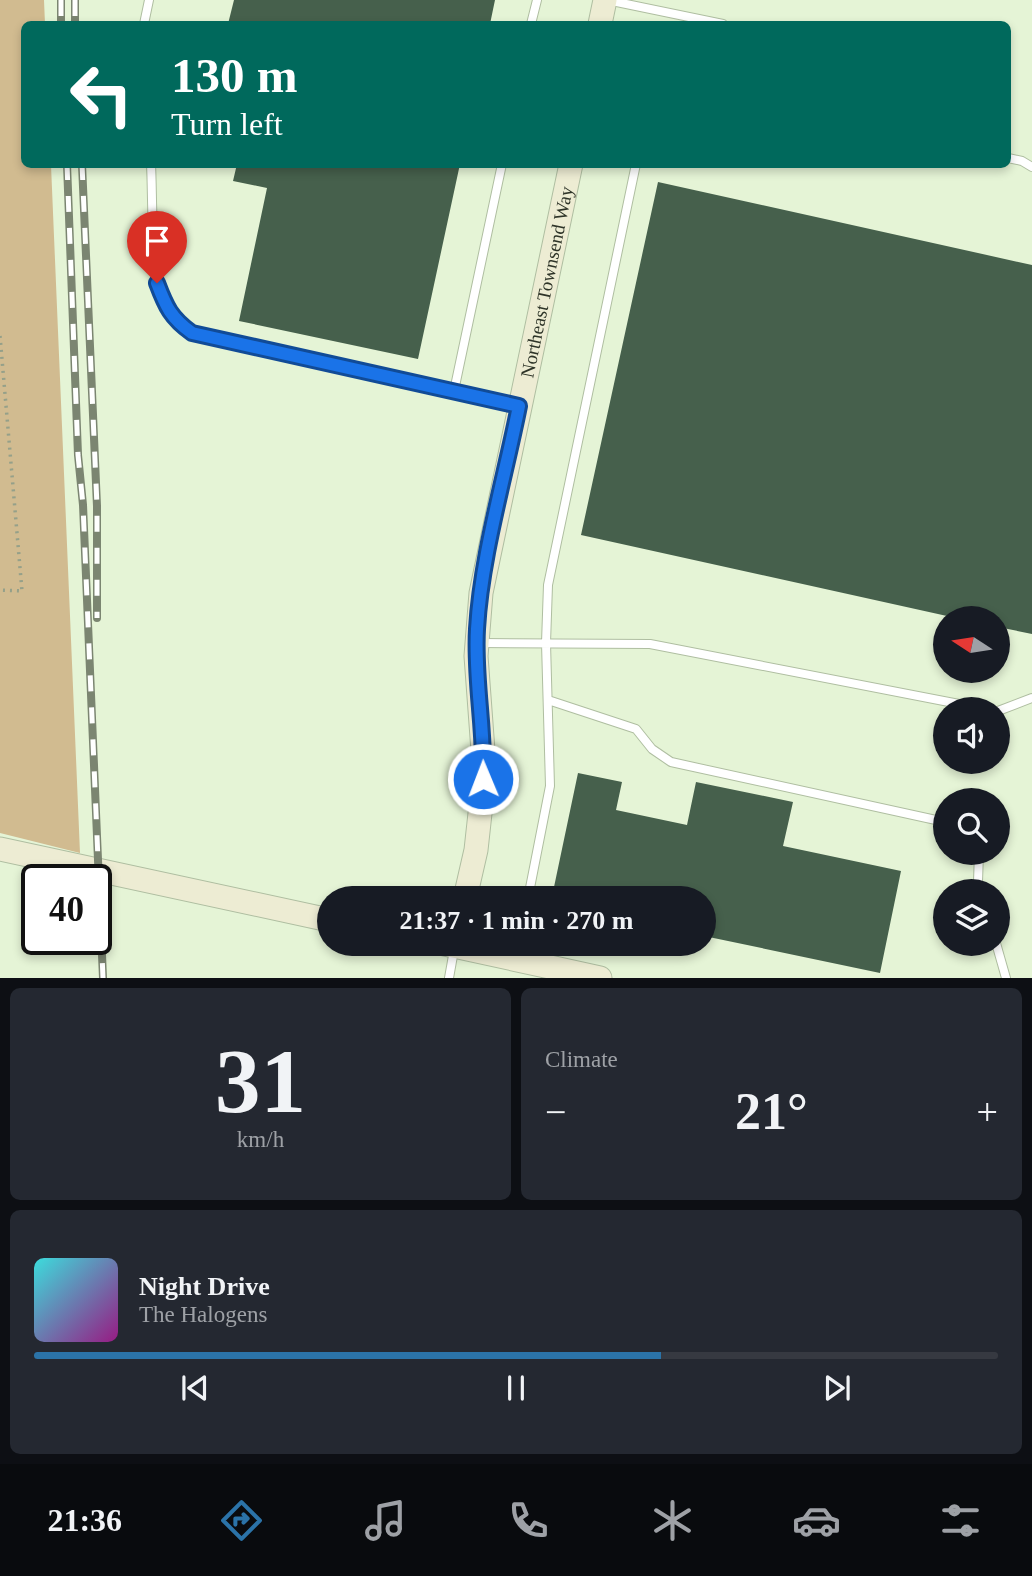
<!DOCTYPE html>
<meta charset="utf-8">
<style>
:root{--surface:#171b24;--page:#242831;--text:#f1f3f6;--muted:#9ea1a6;--line:#363941;--accent:#2b73a8}
body{margin:0;font-family:Georgia,serif;background:var(--page);color:var(--text);height:100vh;display:flex;flex-direction:column;font-size:26px;white-space:nowrap}
*{box-sizing:border-box;margin:0}
p{font-size:23px;color:var(--muted)}
.icon{flex:none;width:38px;height:38px;fill:none;stroke:currentColor;stroke-width:2;stroke-linecap:round;stroke-linejoin:round}
.map{position:relative;height:978px;overflow:hidden}
.panel{display:flex;flex-direction:column;gap:10px;padding:10px;background:#0d0f14;flex:1}
.panel>*{flex:none}
.guide{position:absolute;left:21px;top:21px;width:990px;height:147px;border-radius:10px;box-shadow:0 4px 10px #0003;background:#00695c;color:#fff;overflow:hidden}
.needle{width:46px;rotate:282deg}
.buttons{position:absolute;left:933px;top:606px;display:grid;gap:14px}
.buttons a{display:grid;place-items:center;width:77px;height:77px;border-radius:50%;background:var(--surface);box-shadow:0 4px 10px #0003;font-size:35px}
.speed{position:absolute;left:21px;top:864px;display:flex;gap:14px;font-size:35px;font-weight:700;text-align:center}
.speed>*{display:grid;place-content:center;width:91px;height:91px;border-radius:50%;background:var(--surface);box-shadow:0 4px 10px #0003;line-height:1}
.speed .limit{border:4px solid #111;border-radius:10px;background:#fff;color:#111}
.pin{position:absolute;display:grid;place-items:center;width:60px;height:60px;color:#fff;margin:-72px -30px;border-radius:50% 50% 50% 0;rotate:-45deg;box-shadow:0 0 7px #0007}
.pin .icon{rotate:45deg}
.me{position:absolute;width:77px;margin:-38px;rotate:359deg;stroke-linejoin:round;filter:drop-shadow(0 0 5px #0008)}
.turn{display:flex;align-items:center;gap:24px;height:147px;padding:0 35px;font-size:32px}
.turn .icon{width:91px;height:91px;stroke-width:2.5}
.turn b{display:block;font-size:49px;line-height:60px}
.big{font-size:52px;font-weight:600;line-height:1.1}
.panel .card{flex:1;display:flex;flex-direction:column;justify-content:center;gap:10px;min-width:0;padding:0 24px;border-radius:10px;background:var(--page)}
.panel .dial{align-items:center;gap:0}
.dial b{font-size:91px;line-height:1}
.song{display:flex;align-items:center;gap:21px}
.cover{width:84px;height:84px;border-radius:10px;background:linear-gradient(135deg,hsl(180 70% 55%),hsl(310 70% 35%))}
.played{height:7px;border-radius:4px;background:linear-gradient(90deg,var(--accent) 65%,var(--line) 65%)}
.keys{display:flex;justify-content:space-around;direction:ltr}
.heat{display:flex;justify-content:space-between;align-items:center;font-size:38px;direction:ltr}
.panel .tiles{flex:1;display:grid;gap:10px;grid-template-columns:1fr 1fr}
.card:last-child{grid-column:span 2}
.trip{position:absolute;left:317px;top:886px;width:399px;height:70px;border-radius:35px;background:var(--surface);box-shadow:0 4px 10px #0003;font-weight:600;line-height:70px;text-align:center}
.dock{display:flex;height:112px;justify-content:space-around;align-items:center;background:#090b0e;color:var(--muted)}
.dock .icon{width:49px;height:49px}
.dock .selected{color:var(--accent)}
.dock b{font-size:32px;color:var(--text)}
.map>svg:first-child{display:block}
.green{fill:#d1bb90}
.building{fill:#46604c}
.lines{fill:none;stroke-linecap:round;stroke-linejoin:round}
.lane-casing{stroke:#afbea1;stroke-width:10}
.secondary-casing{stroke:#afbea1;stroke-width:25}
.path{stroke:#95a089;stroke-width:3.5;stroke-dasharray:2 5;stroke-linecap:butt}
.lane{stroke:#fff;stroke-width:8}
.secondary{stroke:#edecd3;stroke-width:23}
.rail-casing{stroke:#7b8571;stroke-width:8}
.rail{stroke:#fff;stroke-width:5;stroke-dasharray:16;stroke-linecap:butt}
.route-casing{stroke:#114b97;stroke-width:18}
.route{stroke:#1a73e8;stroke-width:12}
.labels{text-anchor:middle;stroke-width:7;stroke-linejoin:round;paint-order:stroke}
.street-label{font-size:19px;fill:#2e3428;stroke:#fff}
</style>
<div class="map">
<svg width="1032" height="978" viewBox="0 0 1032 978">
<rect width="100%" height="100%" fill="#e5f4d6"/>
<path class="green" d="M0,0H44L45,24H24V164L51,165L80,853L0,833Z"/>
<path class="building" d="M234,0H495L490,24H228Z
M237,164H460L418,359L239,321L267,188L233,181Z
M658,182L1032,265V634L998,627V618H956L581,535Z
M578,773L622,782L616,810L687,825L696,782L793,802L783,846L901,871L880,973L704,936V898H598L554,887Z"/>
<g class="lines">
<g class="lane-casing">
<path id="lane" d="M607,0L723,24
M144,24L149,0
M531,24L537,0
M1008,158L1022,161L1032,167
M151,164C153,201 150,275 166,306C172,318 181,325 192,333L454,391
M502,164L454,391L519,406
M480,643L650,644L985,709
M548,700L636,729L652,749L671,762L945,822
M998,711L1032,698
M979,852L978,882L980,891
M528,898L550,786L546,643L548,585L636,164
M996,943L1006,978
M449,978L454,950"/>
</g>
<g class="secondary-casing">
<g id="secondary">
<path d="M600,24L605,0"/>
<path d="M0,849L329,920"/>
<path id="s1" d="M465,898L476,850L482,795L484,764L476,656L481,593L571,164"/>
<path d="M440,943L600,978"/>
</g>
</g>
<path class="path" d="M0,336L22,591L0,590"/>
<use href="#lane" class="lane"/>
<use href="#secondary" class="secondary"/>
<g class="rail-casing">
<path id="rail" d="M61,0V24
M75,0V24
M67,164L78,455L83,505L103,978
M82,164L97,506V618"/>
</g>
<use href="#rail" class="rail"/>
</g>
<g class="lines">
<g class="route-casing">
<path id="route" d="M157,283C166,307 171,318 192,333L519,406C505,477 481,557 477,629C474,679 485,729 483,779"/>
</g>
<use href="#route" class="route"/>
</g>
<g class="labels">
<g class="street-label">
<text dy="7" stroke="none"><textPath href="#s1" startOffset="625">Northeast Townsend Way</textPath></text>
</g>
</g>
</svg>
<div class="buttons">
<a><svg class="needle" viewBox="-14 -14 28 28"><path d="M0-13l5 13h-10z" fill="#e53935"/><path d="M0 13l5-13h-10z" fill="#9ea1a6"/></svg></a>
<a><svg class="icon" aria-label="sound" viewBox="0 0 24 24"><path d="M4 9h4l5-4v14l-5-4H4zM17 9q2 3 0 6"/></svg></a>
<a><svg class="icon" aria-label="search" viewBox="0 0 24 24"><circle cx="10" cy="10" r="6"/><path d="M15 15l6 6"/></svg></a>
<a><svg class="icon" aria-label="layers" viewBox="0 0 24 24"><path d="M12 4l9 5-9 5-9-5zM3 14l9 5 9-5"/></svg></a>
</div>
<div class="speed"><div class="limit">40</div></div>
<div class="pin" style="left:157px;top:283px;background:#d93025"><svg class="icon" aria-label="arrive" viewBox="0 0 24 24"><path d="M6 21V4h12l-3 4 3 4H6"/></svg></div>
<svg class="me" style="left:483px;top:779px" viewBox="-20 -20 40 40"><circle r="17" fill="#1a73e8" stroke="#fff" stroke-width="3"/><path d="M0-11L8 9 0 5-8 9z" fill="#fff"/></svg>
<div class="trip">21:37 · 1 min · 270 m</div>
<div class="guide">
<div class="turn"><svg class="icon" aria-label="left" viewBox="0 0 24 24"><path d="M17 20v-9H6M10 6l-5 5 5 5"/></svg><div><b>130 m</b>Turn left</div></div>
</div>
</div>
<section class="panel">
<div class="tiles">
<div class="card dial"><b>31</b><p>km/h</p></div>
<div class="card"><p>Climate</p>
<div class="heat"><a>−</a><b class="big">21°</b><a>+</a></div>
</div>
<div class="card">
<div class="song"><i class="cover"></i><div><b>Night Drive</b><p>The Halogens</p></div></div>
<div class="played"></div>
<div class="keys"><svg class="icon" aria-label="previous" viewBox="0 0 24 24"><path d="M18 5L8 12l10 7zM5 5v14"/></svg><svg class="icon" aria-label="pause" viewBox="0 0 24 24"><path d="M8 5v14M16 5v14"/></svg><svg class="icon" aria-label="next" viewBox="0 0 24 24"><path d="M6 5l10 7-10 7zM19 5v14"/></svg></div>
</div>
</div>
</section>
<nav class="dock">
<b>21:36</b>
<svg class="icon selected" aria-label="directions" viewBox="0 0 24 24"><path d="M12 3l9 9-9 9-9-9zM9 14v-3h6M13 9l2 2-2 2"/></svg>
<svg class="icon" aria-label="music" viewBox="0 0 24 24"><path d="M9 18V5l10-2v13"/><circle cx="6" cy="18" r="3"/><circle cx="16" cy="16" r="3"/></svg>
<svg class="icon" aria-label="phone" viewBox="0 0 24 24"><path d="M5 4h4l2 5-3 2q2 4 5 5l2-3 5 2v4C11 20 4 13 5 4z"/></svg>
<svg class="icon" aria-label="climate" viewBox="0 0 24 24"><path d="M12 3v18M4 7l16 10M4 17L20 7"/></svg>
<svg class="icon" aria-label="car" viewBox="0 0 24 24"><path d="M5 17H2v-5l4-1 3-4h7l3 4 3 1v5h-3M9 17h6M6 11h13"/><circle cx="7" cy="17" r="2"/><circle cx="17" cy="17" r="2"/></svg>
<svg class="icon" aria-label="filters" viewBox="0 0 24 24"><path d="M4 7h16M4 17h16"/><circle cx="9" cy="7" r="2"/><circle cx="15" cy="17" r="2"/></svg>
</nav>
